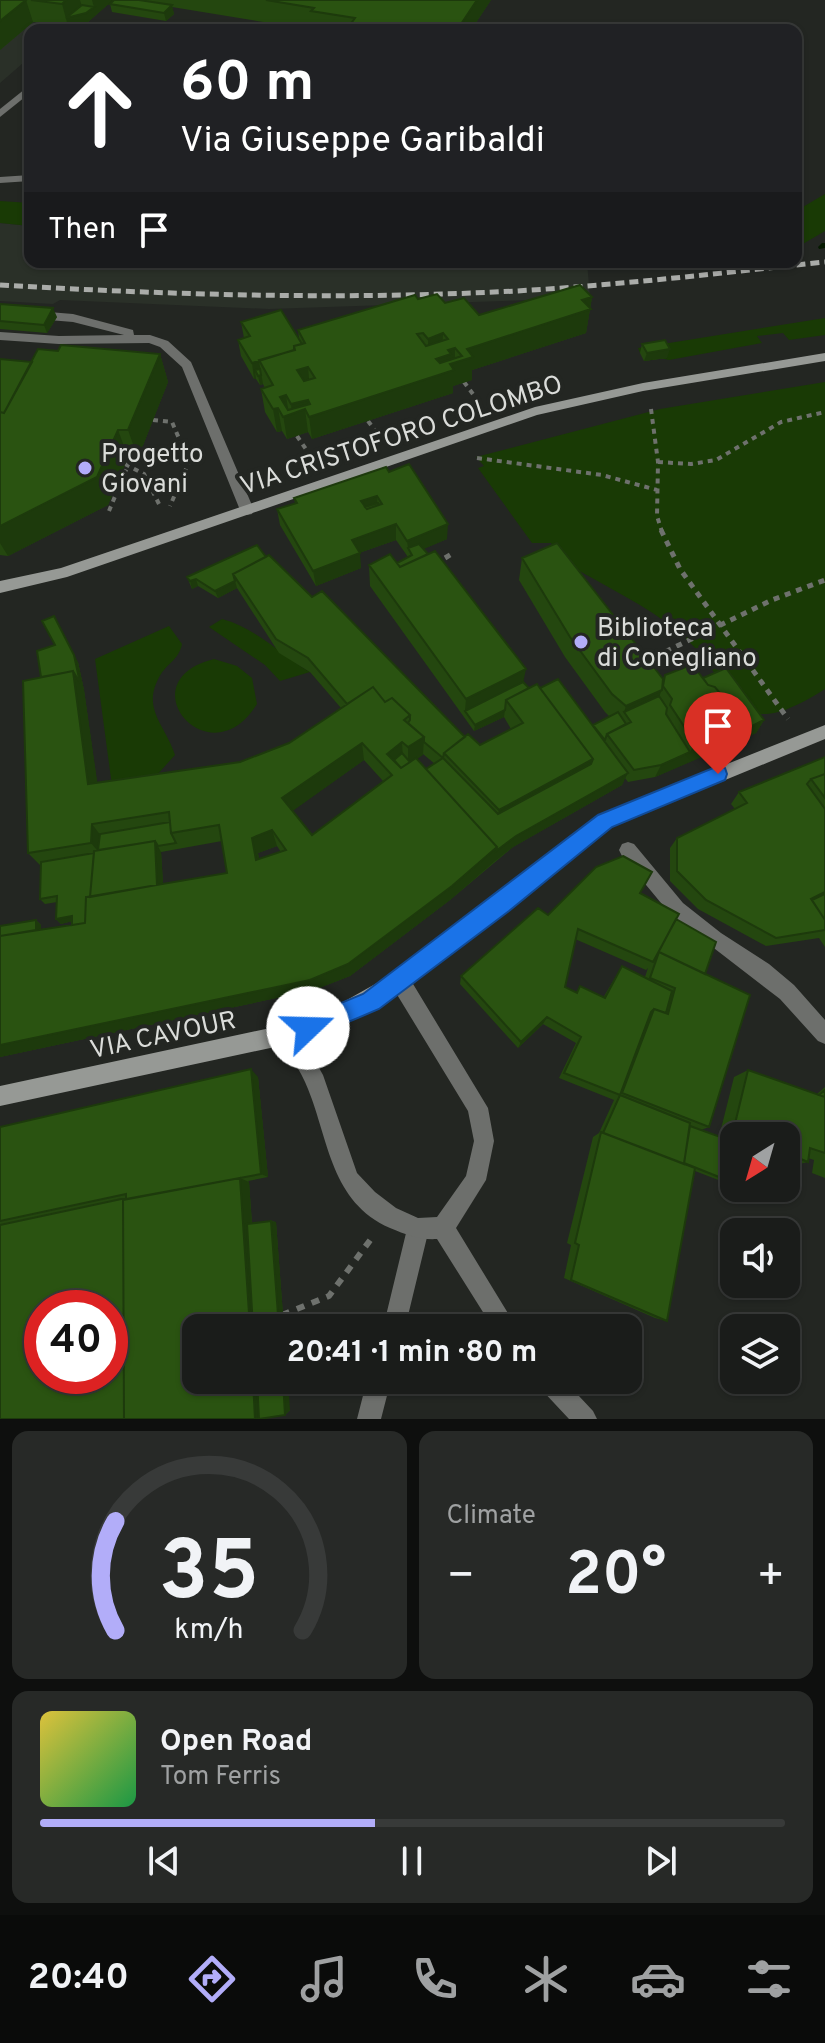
<!DOCTYPE html>
<meta charset="utf-8">
<style>
:root{--surface:#1a1c1a;--page:#272927;--text:#f1f3f6;--muted:#9fa1a2;--line:#383a39;--accent:#b2adf9}
body{margin:0;font-family:Overpass,sans-serif;background:var(--page);color:var(--text);height:100vh;display:flex;flex-direction:column;font-size:30px;white-space:nowrap}
*{box-sizing:border-box;margin:0}
p{font-size:26px;color:var(--muted)}
.icon{flex:none;width:44px;height:44px;fill:none;stroke:currentColor;stroke-width:2;stroke-linecap:round;stroke-linejoin:round}
.map{position:relative;height:1419px;overflow:hidden}
.side{display:flex;flex-direction:column;gap:12px;padding:12px;background:#0e0f0e;flex:1}
.side>*{flex:none}
.hud{position:absolute;left:24px;top:24px;width:778px;height:244px;border-radius:16px;box-shadow:0 2px 6px #0004,0 0 0 2px var(--line);background:#202124;color:#fff;overflow:hidden}
.needle{width:52px;rotate:217deg}
.buttons{position:absolute;left:720px;top:1122px;display:grid;gap:16px}
.buttons a{display:grid;place-items:center;width:80px;height:80px;border-radius:16px;background:var(--surface);box-shadow:0 2px 6px #0004,0 0 0 2px var(--line);font-size:40px}
.speed{position:absolute;left:24px;top:1290px;display:flex;gap:16px;font-size:40px;font-weight:700;text-align:center}
.speed>*{display:grid;place-content:center;width:104px;height:104px;border-radius:50%;background:var(--surface);box-shadow:0 2px 6px #0004,0 0 0 2px var(--line);line-height:1}
.speed .limit{border:12px solid #d22;background:#fff;color:#111}
.pin{position:absolute;display:grid;place-items:center;width:68px;height:68px;color:#fff;margin:-82px -34px;border-radius:50% 50% 50% 0;rotate:-45deg;box-shadow:0 0 8px #0007}
.pin .icon{rotate:45deg}
.me{position:absolute;width:88px;margin:-44px;rotate:69deg;stroke-linejoin:round;filter:drop-shadow(0 0 6px #0008)}
.turn{display:flex;align-items:center;gap:28px;height:168px;padding:0 24px;font-size:36px}
.turn .icon{width:104px;height:104px;stroke-width:2.5}
.turn b{display:block;font-size:56px;line-height:68px}
.then{display:flex;align-items:center;height:76px;padding:0 24px;background:#0003;gap:16px;font-size:30px}
.big{font-size:60px;font-weight:700;line-height:1.1}
.side .widget{flex:1;display:flex;flex-direction:column;justify-content:center;gap:12px;min-width:0;padding:0 28px;border-radius:16px;background:var(--page)}
.side .dial{align-items:center;gap:0}
.dial svg{height:208px;overflow:visible;fill:none;stroke:var(--line);stroke-width:7;stroke-linecap:round;text-anchor:middle}
.dial text{fill:var(--text);stroke:none}
.song{display:flex;align-items:center;gap:24px}
.cover{width:96px;height:96px;border-radius:12px;background:linear-gradient(135deg,hsl(50 70% 55%),hsl(140 70% 35%))}
.played{height:8px;border-radius:4px;background:linear-gradient(90deg,var(--accent) 45%,var(--line) 45%)}
.keys{display:flex;justify-content:space-around;direction:ltr}
.heat{display:flex;justify-content:space-between;align-items:center;font-size:44px;direction:ltr}
.side .tiles{flex:1;display:grid;gap:12px;grid-template-columns:1fr 1fr}
.widget:last-child{grid-column:span 2}
.trip{position:absolute;left:182px;top:1314px;width:460px;height:80px;border-radius:16px;background:var(--surface);box-shadow:0 2px 6px #0004,0 0 0 2px var(--line);font-weight:700;line-height:80px;text-align:center}
.menu{display:flex;height:128px;justify-content:space-around;align-items:center;background:#0a0b0a;color:var(--muted)}
.menu .icon{width:56px;height:56px}
.menu .active{color:var(--accent)}
.menu b{font-size:36px;color:var(--text)}
.map>svg:first-child{display:block}
.built{fill:#2a3028}
.green{fill:#193a05}
.lines{fill:none;stroke-linecap:round;stroke-linejoin:round}
.stream{fill:#051a00;fill-rule:evenodd}
.path-far2{stroke:#6e716d;stroke-width:4;stroke-dasharray:5 5;stroke-linecap:butt}
.path-far1{stroke:#6e716d;stroke-width:5;stroke-dasharray:6 6;stroke-linecap:butt}
.path{stroke:#6e716d;stroke-width:6;stroke-dasharray:8 8;stroke-linecap:butt}
.lane{fill:#6d6f6c;fill-rule:evenodd}
.street{fill:#6d6f6c;fill-rule:evenodd}
.secondary{fill:#969995;fill-rule:evenodd}
.rail{stroke:#aaaca9;stroke-width:5;stroke-dasharray:9 5;stroke-linecap:butt}
.wall{fill:#24470f;fill-rule:evenodd}
.shaded-wall{fill:#1d3a0c}
.building{fill:#2a5311;stroke:#1d3a0c;stroke-width:2;fill-rule:evenodd}
.route{fill:#1a73e8;stroke:#114b97;stroke-width:2}
.poi-dot{fill:#b2adf9;stroke:#232622;stroke-width:3}
.labels{text-anchor:middle;stroke-width:8;stroke-linejoin:round;paint-order:stroke}
.street-label{font-size:26px;fill:#dadcd9;stroke:#232622}
.poi-label{font-size:26px;fill:#dadcd9;stroke:#232622;text-anchor:start}
</style>
<div class="map">
<svg width="825" height="1419" viewBox="0 0 825 1419">
<rect width="100%" height="100%" fill="#232622"/>
<path class="built" d="M0,17L60,27L68,26L64,30H30V57L0,83Z
M0,223L30,226V262H587L590,298L269,309L60,300L53,304L0,301Z"/>
<path class="green" d="M825,194V231L796,248V211Z
M0,201L30,203V226L0,223Z
M825,318V335L789,340L783,333L757,336L762,343L669,360L640,353L638,348Z
M825,382V689C725,753 739,680 677,631C646,605 606,587 571,566L559,557L551,543H532L478,468L484,466L476,457L660,409Z
M222,619C256,628 280,654 310,672L280,681L265,665L209,627Z
M169,626L182,644C179,659 169,662 161,674C140,708 165,724 175,755L157,775L114,801L95,659Z
M214,659L237,666L252,678L257,704C210,781 125,681 214,659Z"/>
<g class="lines">
<path class="stream" d="M822,243H825V248L819,249L818,247Z"/>
<path class="path-far2" d="M464,382L481,405
M651,409L658,462L657,516L662,532
M153,420L172,422L189,462L170,506
M368,421L377,433
M297,436L312,458
M477,458L602,475L657,490
M658,462L691,464L716,460L781,422L825,412
M125,464L144,474L159,504
M109,511L128,465"/>
<path class="path-far1" d="M661,530L680,569L788,719
M445,558L455,552
M644,662L772,600L825,580"/>
<path class="path" d="M282,1315L329,1296L371,1239"/>
<path class="lane" d="M30,85V93L0,117V109Z
M30,175V181L0,183V177Z
M0,308L73,314L133,330L134,335H150L168,341L191,362L254,510L252,514L247,515L240,510L182,367L160,347L149,343L59,344L0,340V332L59,336L124,335L73,322L0,316Z
M418,1218L426,1221L429,1229L405,1328H383L407,1229L410,1221Z
M367,1380H391L381,1419H357Z"/>
<path class="street" d="M628,842L634,844L683,903L721,933L769,964L794,985L825,1020V1044L818,1041L780,999L671,915L622,856L619,850L622,844Z
M400,972L407,974L488,1108L494,1141L486,1180L456,1228L517,1328H493L437,1239C419,1240 407,1235 390,1228C331,1202 329,1141 308,1089C301,1070 287,1053 279,1034L282,1027L289,1024L296,1027L323,1075L357,1173L375,1192L396,1208L418,1218L437,1217L466,1176L474,1141L468,1111L393,988L391,981L393,974Z
M536,1380H564L593,1411L597,1419H569L540,1388Z"/>
<path class="secondary" d="M825,353V361L643,391L537,415L67,577L0,593V581L61,568L535,407L643,383Z
M825,725V739L611,827L407,988L380,1005L340,1025L289,1044L0,1106V1086L289,1024L329,1010L393,974L599,815Z"/>
<path class="rail" d="M0,285C172,295 344,300 516,291C620,285 722,273 825,262"/>
</g>
<path class="wall" d="M0,0H113L88,22L68,26L33,22L0,50Z
M114,0H491L471,30H313L172,7L174,14L166,21L112,12L110,4Z
M592,297L586,333L472,370V380L453,386V393L312,439L308,432L287,439L282,431L277,432L265,412L261,389L265,388L263,384L260,385L256,379H254L241,356L238,340L244,338L241,322L299,338L298,330L418,299L445,303L479,315Z
M0,304L57,317L47,333L0,329Z
M642,344L667,358L644,361L640,353Z
M58,351L160,354L168,382L138,458L128,457L108,505L8,556L0,555V359L32,362Z
M386,467L447,539L423,549L529,688H540L592,725L609,716L605,712L565,657L519,580L522,558L663,679L665,675L703,678L764,720L756,733L655,777L628,782L625,778L622,785L513,847L450,900L350,976L314,990L0,1057V926L36,920L41,925V929L72,925V921L61,924L56,919L57,902L45,904L40,899L41,866L28,853L41,677L78,662L84,690L97,783L240,762L289,743L341,708L310,672L279,653L237,588L218,598L198,586L192,589L187,577L266,557L312,597L465,737L480,745L511,729L504,717L474,731L370,586L369,565L397,563L408,557L396,540L359,553L361,568L316,586L280,525L277,509L295,503L294,498ZM423,754L435,764L426,769L417,759ZM364,760L383,781L312,835L292,811ZM222,841L227,873L163,884L161,852ZM277,846L281,852L259,859L258,853Z
M825,757V947L819,938L766,946L698,909L670,881V848L677,838L735,809L731,804L739,792Z
M640,893L676,919L705,974L709,1127L701,1130L719,1137L734,1077L748,1070L817,1094L825,1087V1178L812,1173L814,1160L808,1158V1162L791,1166L786,1164V1136H734V1186L695,1171L667,1321L655,1318L564,1278L571,1245L567,1243L593,1137L599,1133L614,1100L559,1078L576,1043L543,1024L518,1048L460,984L461,976ZM575,939L646,970L648,968L645,977L622,966L603,998L580,986L576,993L565,987Z
M258,1077L268,1177L248,1181L249,1182L252,1223L271,1221L276,1222L284,1328H196L290,1410L285,1415L0,1419V1127Z
M739,1188H758L757,1192L752,1193Z"/>
<path class="shaded-wall" d="M26,0L33,22L0,50V21Z
M66,0H80L84,13L94,7L96,15L88,22L68,26L62,4Z
M92,0H113L96,15Z
M477,0H491L471,30H457Z
M172,5L174,14L166,21L164,13Z
M592,297L586,333L472,370V380L453,386V393L312,439L309,417L305,409L308,432L287,439L280,397L286,395L289,415L292,413L291,404L308,400L310,416L428,360V339L443,333L442,355L448,350L455,348V363L467,349Z
M53,308L57,317L47,333L44,325Z
M670,349L667,358L644,361L647,353Z
M160,354L168,382L138,458L128,430Z
M259,361L263,384L260,385L258,376L255,370L256,379H254L252,363Z
M308,367L310,390L304,392L298,370Z
M278,408L282,431L277,432L273,409Z
M118,430L128,457L108,505L8,556L0,543V526Z
M377,496L378,511L366,515L361,501Z
M396,524V540L353,555L352,540Z
M448,524L447,539L412,554L408,548L407,541Z
M360,553L361,568L316,586L313,571Z
M196,579L198,586L192,589L190,581Z
M235,581L237,588L218,598L215,591Z
M54,616L78,662L84,690L100,801L88,784L73,671Z
M526,669L522,688L465,711L466,699Z
M662,690L653,709L624,712L626,706Z
M505,710L504,717L474,731L475,725Z
M764,720L756,733L730,745L738,733Z
M744,723L730,745L655,777L661,765L690,752L695,743Z
M424,737L423,755L408,765V747Z
M402,742L403,760L392,768L387,754Z
M362,743L364,760L287,815L282,798Z
M593,759L586,776L496,825L499,810Z
M628,773L622,785L513,847L494,862L496,851L516,836Z
M92,824L104,840L101,855L91,843Z
M272,830L277,846L258,853L262,875L256,860L252,838Z
M155,841L161,852L164,898L157,888Z
M497,847L494,862L450,900L350,976L314,990L0,1057V1045Z
M72,916L77,920L61,924L56,919Z
M36,920L41,925V946L35,941Z
M547,1017L543,1024L518,1048L521,1042Z
M251,1069L258,1077L268,1177L261,1174Z
M240,1178L249,1182L259,1328H250Z
M271,1221L276,1222L284,1328H279Z
M253,1380H263L266,1419H255Z
M283,1380H288L290,1410L285,1415Z"/>
<path class="building" d="M0,0H26L0,21Z
M31,0H66L62,4Z
M114,0H139L172,5L164,13L110,4Z
M266,0H477L457,30H355L347,29L355,18L311,11L314,8Z
M82,5L94,7L86,13L66,18Z
M580,285L592,297L582,300L591,309L467,349L473,357L450,364L454,370L309,417L305,409L283,417L278,408L273,409L261,389L273,385L259,360L295,350L294,346L305,343L298,330L415,295L418,299L437,294L445,303L464,298L479,315ZM423,333L428,339L443,333L448,339L426,346L417,334ZM455,348L462,356L440,363L436,359L451,354L448,350ZM308,367L315,378L304,381L297,370ZM286,395L291,404L308,400L310,404L288,410L280,397Z
M0,304L53,308L44,325L0,321Z
M281,310L302,344L294,346V350L252,363L238,340L250,336L241,322Z
M665,340L670,349L647,353L642,344Z
M61,345L160,354L128,430H118L97,477L0,526V412L4,413L38,349L58,351Z
M0,359L32,362L4,413L0,412Z
M260,369L261,375L258,376L255,370Z
M409,464L448,524L407,541L396,524L352,540L360,553L313,571L277,509L297,503L294,498L386,467L389,472ZM377,496L382,504L367,509L361,501Z
M378,503L379,505L367,509L365,507Z
M557,543L663,679L662,690L626,706L612,694L570,637L522,558Z
M419,544L428,554L400,567L397,563L412,555L408,548Z
M257,545L266,557L233,574L235,581L215,591L196,579L190,581L187,577Z
M435,551L526,669L466,699L369,565L390,554L400,567Z
M269,555L312,597L322,591L465,737L444,753L443,758L424,742V737L408,723L410,720V715L392,698L385,702L373,687L347,704L308,658L276,639L233,574Z
M54,616L74,655L80,683L73,671L41,677L37,651L55,645L42,621Z
M686,667L698,672L708,685L715,687L744,723L695,743L670,705L672,699L663,686L665,675Z
M726,668L764,720L738,733L744,723L715,687L708,685L703,678Z
M73,671L88,784L240,762L289,743L373,687L385,702L392,698L410,715L404,720L424,737L408,747L402,742L387,754L401,768L416,758L497,847L452,886L348,964L310,980L0,1045V936L85,923L86,897L227,873L219,825L171,833L169,812L92,824L91,843L28,853L23,681ZM362,743L392,775L312,835L282,798ZM272,830L286,850L256,860L252,838Z
M558,679L628,773L516,836L496,851L497,847L426,769L443,758L498,814L591,764L593,759L540,688Z
M523,682L529,688L506,700L505,710L475,725L465,711Z
M537,684L593,759L499,810L444,753L468,734L480,745L523,723L506,700Z
M659,696L667,708L666,714L690,752L661,765L634,770L607,734L631,722L624,712Z
M618,712L626,724L607,734L605,740L593,725Z
M402,753L410,762L401,768L394,760Z
M825,757V774L811,779L807,784L825,809V892L811,899L825,920V930L776,938L706,900L677,871V838L747,803L739,792Z
M825,774V798L811,779Z
M170,822L171,833L176,843L158,846L155,841L98,850L100,834Z
M155,841L157,885L90,897L94,851Z
M94,853L90,897H86L85,923L72,925V916L56,919L57,896L40,899L41,862Z
M623,856L652,872L640,893L679,914L653,962L578,929L565,987L577,993L580,986L605,998L622,966L672,991L666,1013L654,1009L651,1012L620,1095L564,1073L581,1037L547,1017L521,1042L461,976L538,908L548,915L596,867Z
M825,894V920L812,900Z
M676,919L716,942L705,974L659,952L657,955Z
M36,920V930L0,936V926Z
M659,952L750,995L709,1127L622,1093L654,1009L668,1014L675,988L650,978Z
M251,1069L261,1174L126,1199V1194L0,1221V1127Z
M748,1070L825,1097V1153L810,1148L808,1162L786,1153V1136H743L733,1132Z
M825,1090V1097L819,1095Z
M620,1095L690,1123L684,1164L603,1133Z
M690,1126L723,1138L724,1135L734,1140V1183L684,1163Z
M601,1132L695,1168L667,1321L571,1280L579,1245L575,1243Z
M240,1178L250,1328H196V1380H253L255,1419H124L123,1200Z
M747,1188H758L757,1192Z
M126,1198V1199L123,1200L124,1419H0V1225ZM42,1308H110V1376H42Z
M271,1221L279,1328H253L247,1224Z
M257,1380H283L285,1415L259,1419Z"/>
<path class="route" d="M718,766L725,768L727,774L725,780L612,827L509,911L379,1009L308,1039L300,1036L297,1028L300,1020L363,994L598,815Z"/>
<g class="poi-dot">
<circle cx="85" cy="468" r="8"/>
<circle cx="581" cy="642" r="8"/>
</g>
<g class="labels">
<g class="street-label">
<text transform="translate(401 434) rotate(-18)" y="9">VIA CRISTOFORO COLOMBO</text>
<text transform="translate(163 1034) rotate(-12)" y="9">VIA CAVOUR</text>
</g>
<g class="poi-label">
<text x="101" y="462">Progetto<tspan x="101" dy="30">Giovani</tspan></text>
<text x="597" y="636">Biblioteca<tspan x="597" dy="30">di Conegliano</tspan></text>
</g>
</g>
</svg>
<div class="buttons">
<a><svg class="needle" viewBox="-14 -14 28 28"><path d="M0-13l5 13h-10z" fill="#e53935"/><path d="M0 13l5-13h-10z" fill="#9fa1a2"/></svg></a>
<a><svg class="icon" aria-label="sound" viewBox="0 0 24 24"><path d="M4 9h4l5-4v14l-5-4H4zM17 9q2 3 0 6"/></svg></a>
<a><svg class="icon" aria-label="layers" viewBox="0 0 24 24"><path d="M12 4l9 5-9 5-9-5zM3 14l9 5 9-5"/></svg></a>
</div>
<div class="speed"><div class="limit">40</div></div>
<div class="pin" style="left:718px;top:774px;background:#d93025"><svg class="icon" aria-label="arrive" viewBox="0 0 24 24"><path d="M6 21V4h12l-3 4 3 4H6"/></svg></div>
<svg class="me" style="left:308px;top:1028px" viewBox="-20 -20 40 40"><circle r="19" fill="#fff"/><path d="M0-13L10 11 0 6-10 11z" fill="#1a73e8"/></svg>
<div class="trip">20:41 · 1 min · 80 m</div>
<div class="hud">
<div class="turn"><svg class="icon" aria-label="ahead" viewBox="0 0 24 24"><path d="M12 20V5M6 11l6-6 6 6"/></svg><div><b>60 m</b>Via Giuseppe Garibaldi</div></div>
<div class="then">Then<svg class="icon" aria-label="arrive" viewBox="0 0 24 24"><path d="M6 21V4h12l-3 4 3 4H6"/></svg></div>
</div>
</div>
<section class="side">
<div class="tiles">
<div class="widget dial"><svg viewBox="0 0 100 80">
<path d="M14 69A42 42 0 1 1 86 69"/>
<path d="M14 69A42 42 0 0 1 14 27" stroke="#b2adf9"/>
<text x="50" y="56" font-size="32" font-weight="700">35</text>
<text x="50" y="72" font-size="11">km/h</text>
</svg></div>
<div class="widget"><p>Climate</p>
<div class="heat"><a>−</a><b class="big">20°</b><a>+</a></div>
</div>
<div class="widget">
<div class="song"><i class="cover"></i><div><b>Open Road</b><p>Tom Ferris</p></div></div>
<div class="played"></div>
<div class="keys"><svg class="icon" aria-label="previous" viewBox="0 0 24 24"><path d="M18 5L8 12l10 7zM5 5v14"/></svg><svg class="icon" aria-label="pause" viewBox="0 0 24 24"><path d="M8 5v14M16 5v14"/></svg><svg class="icon" aria-label="next" viewBox="0 0 24 24"><path d="M6 5l10 7-10 7zM19 5v14"/></svg></div>
</div>
</div>
</section>
<nav class="menu">
<b>20:40</b>
<svg class="icon active" aria-label="directions" viewBox="0 0 24 24"><path d="M12 3l9 9-9 9-9-9zM9 14v-3h6M13 9l2 2-2 2"/></svg>
<svg class="icon" aria-label="music" viewBox="0 0 24 24"><path d="M9 18V5l10-2v13"/><circle cx="6" cy="18" r="3"/><circle cx="16" cy="16" r="3"/></svg>
<svg class="icon" aria-label="phone" viewBox="0 0 24 24"><path d="M5 4h4l2 5-3 2q2 4 5 5l2-3 5 2v4C11 20 4 13 5 4z"/></svg>
<svg class="icon" aria-label="climate" viewBox="0 0 24 24"><path d="M12 3v18M4 7l16 10M4 17L20 7"/></svg>
<svg class="icon" aria-label="car" viewBox="0 0 24 24"><path d="M5 17H2v-5l4-1 3-4h7l3 4 3 1v5h-3M9 17h6M6 11h13"/><circle cx="7" cy="17" r="2"/><circle cx="17" cy="17" r="2"/></svg>
<svg class="icon" aria-label="filters" viewBox="0 0 24 24"><path d="M4 7h16M4 17h16"/><circle cx="9" cy="7" r="2"/><circle cx="15" cy="17" r="2"/></svg>
</nav>
